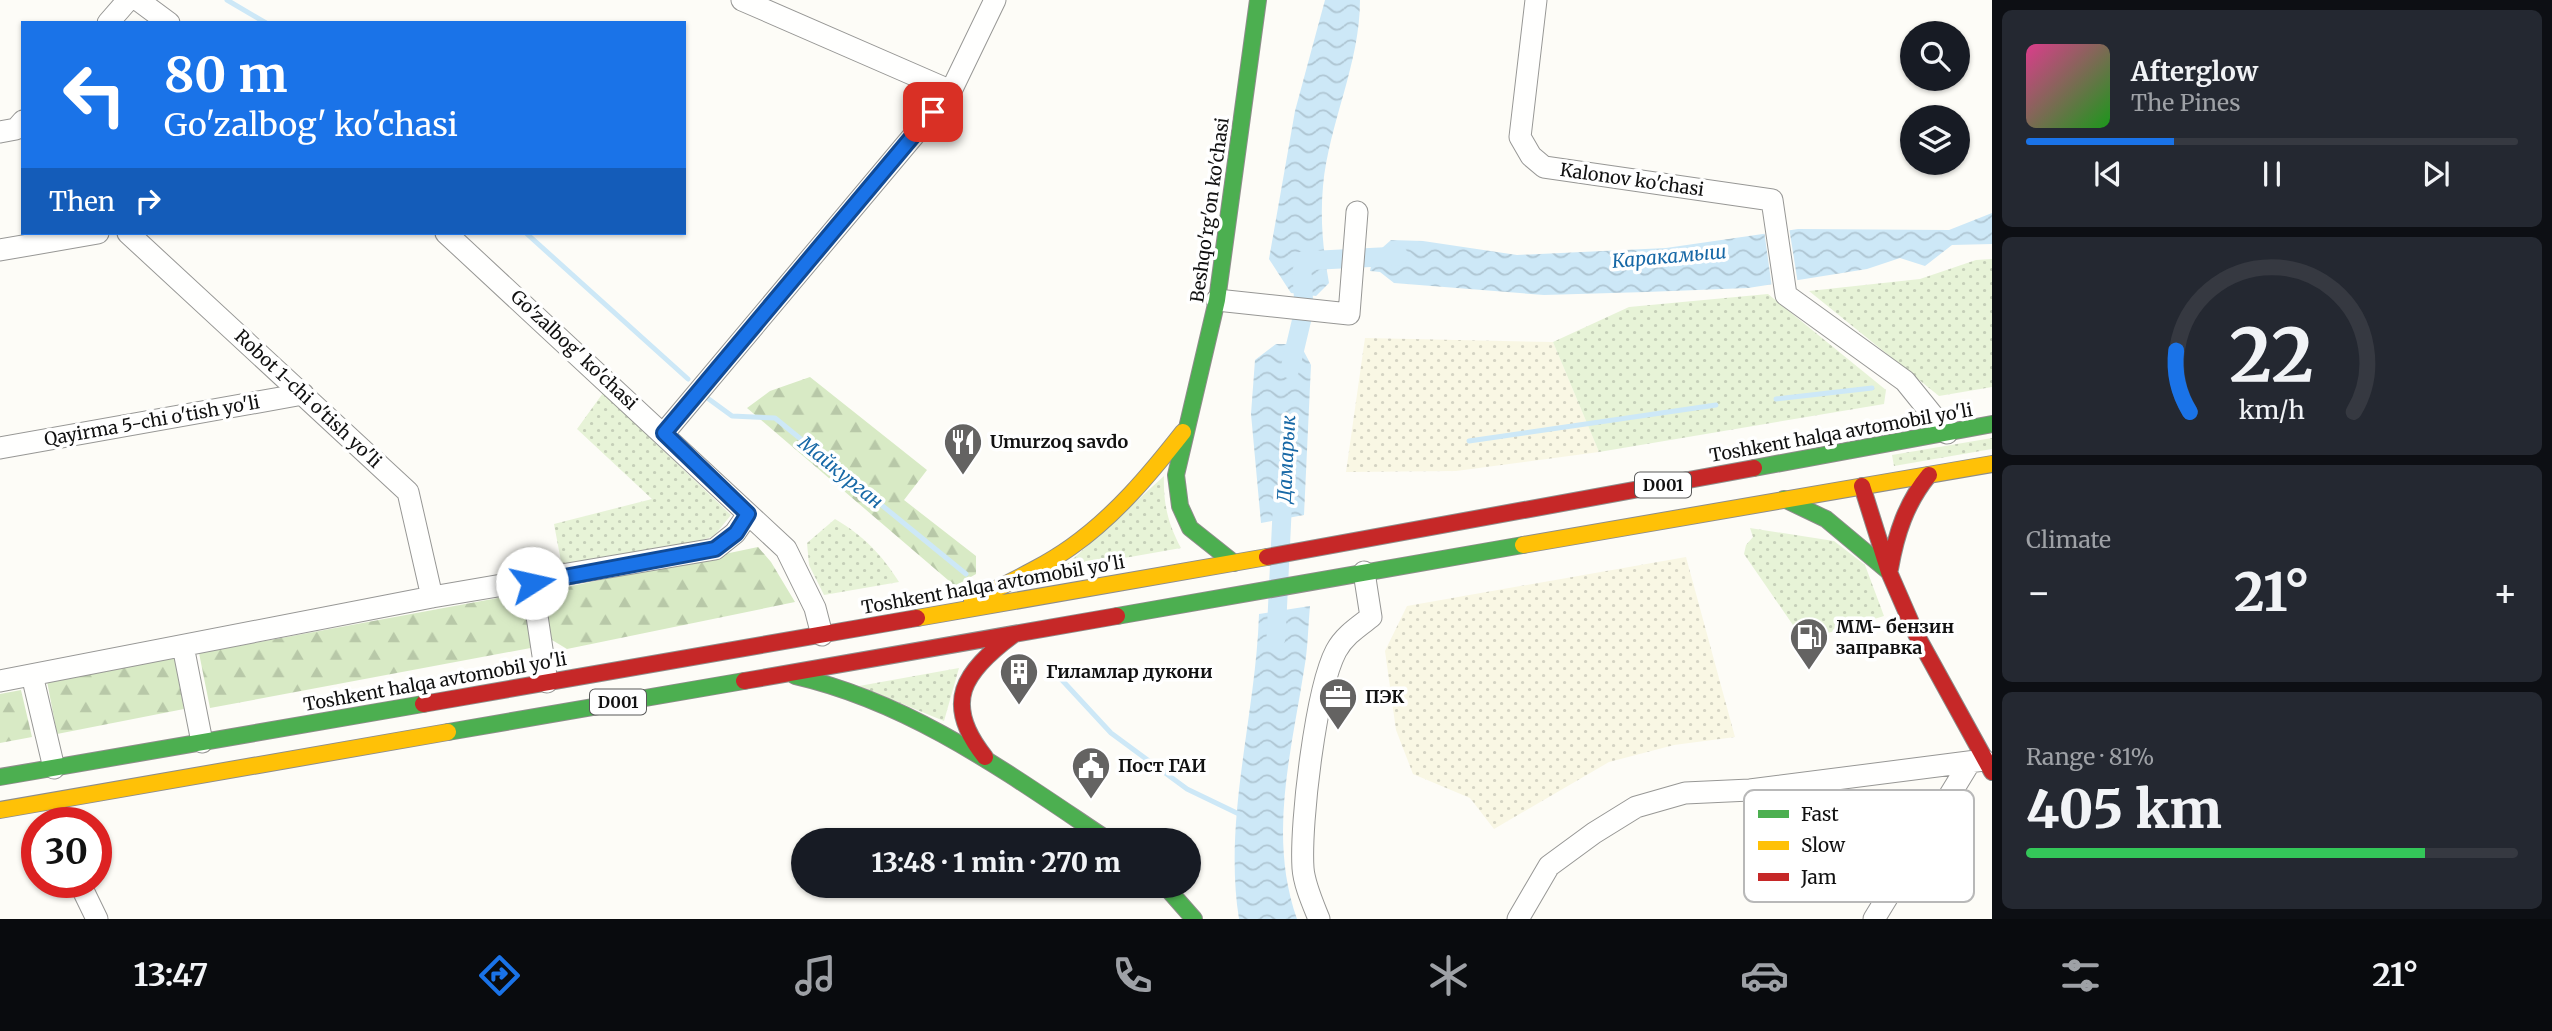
<!DOCTYPE html>
<meta charset="utf-8">
<style>
:root{--surface:#171b24;--page:#242831;--text:#f1f3f6;--muted:#9ea1a6;--line:#363941;--accent:#1a73e8}
body{margin:0;font-family:Merriweather,serif;background:var(--page);color:var(--text);height:100vh;display:flex;flex-direction:column;font-size:26px;white-space:nowrap}
*{box-sizing:border-box;margin:0}
p{font-size:23px;color:var(--muted)}
.icon{flex:none;width:38px;height:38px;fill:none;stroke:currentColor;stroke-width:2;stroke-linecap:round;stroke-linejoin:round}
.map{position:relative;flex:1;overflow:hidden}
.sheet{display:flex;flex-direction:column;gap:10px;padding:10px;background:#0d0f14;width:560px}
.sheet>*{flex:none}
.hud{position:absolute;left:21px;top:21px;width:665px;height:214px;border-radius:0px;box-shadow:0 2px 5px #0004;background:#1a73e8;color:#fff;overflow:hidden}
.fabs{position:absolute;left:1900px;top:21px;display:grid;gap:14px}
.fabs a{display:grid;place-items:center;width:70px;height:70px;border-radius:50%;background:var(--surface);box-shadow:0 2px 5px #0004;font-size:35px}
.speed{position:absolute;left:21px;top:807px;display:flex;gap:14px;font-size:35px;font-weight:700;text-align:center}
.speed>*{display:grid;place-content:center;width:91px;height:91px;border-radius:50%;background:var(--surface);box-shadow:0 2px 5px #0004;line-height:1}
.speed .limit{border:10px solid #d22;background:#fff;color:#111}
.pin{position:absolute;display:grid;place-items:center;width:60px;height:60px;color:#fff;margin:-30px;border-radius:14px;box-shadow:0 4px 10px #0006}
.me{position:absolute;width:77px;margin:-38px;rotate:80deg;stroke-linejoin:round;filter:drop-shadow(0 0 5px #0008)}
.turn{display:flex;align-items:center;gap:24px;height:147px;padding:0 28px;font-size:32px}
.turn .icon{width:91px;height:91px;stroke-width:2.5}
.turn b{display:block;font-size:49px;line-height:60px}
.then{display:flex;align-items:center;height:66px;padding:0 28px;background:#0003;gap:14px;font-size:26px}
.big{font-size:52px;font-weight:800;line-height:1.1}
.sheet .tile{flex:1;display:flex;flex-direction:column;justify-content:center;gap:10px;min-width:0;padding:0 24px;border-radius:10px;background:var(--page)}
.sheet .dial{align-items:center;gap:0}
.dial svg{height:182px;overflow:visible;fill:none;stroke:var(--line);stroke-width:7;stroke-linecap:round;text-anchor:middle}
.dial text{fill:var(--text);stroke:none}
.song{display:flex;align-items:center;gap:21px}
.cover{width:84px;height:84px;border-radius:10px;background:linear-gradient(135deg,hsl(330 70% 55%),hsl(120 70% 35%))}
.played{height:7px;border-radius:4px;background:linear-gradient(90deg,var(--accent) 30%,var(--line) 30%)}
.keys{display:flex;justify-content:space-around;direction:ltr}
.heat{display:flex;justify-content:space-between;align-items:center;font-size:38px;direction:ltr}
.charge{height:10px;border-radius:5px;background:linear-gradient(90deg,#34c759 81%,var(--line) 0)}
.trip{position:absolute;left:791px;top:828px;width:410px;height:70px;border-radius:35px;background:var(--surface);box-shadow:0 2px 5px #0004;font-weight:800;line-height:70px;text-align:center}
.tabs{display:flex;height:112px;justify-content:space-around;align-items:center;background:#090b0e;color:var(--muted)}
.tabs .icon{width:49px;height:49px}
.tabs .selected{color:var(--accent)}
.tabs b{font-size:32px;color:var(--text)}
main{display:flex;flex:1;min-height:0}
.map>svg:first-child{display:block}
.farmland{fill:url(#farmland-dots)}
.grass{fill:url(#grass-dots)}
.forest{fill:url(#forest-firs)}
.water{fill:url(#water-waves)}
.pier{fill:#fdfcf7}
.lines{fill:none;stroke-linecap:round;stroke-linejoin:round}
.stream{stroke:#cde8f7;stroke-width:5}
.canal{stroke:#cde8f7;stroke-width:19}
.street-casing{stroke:#979795;stroke-width:23}
.fast-casing{stroke:#8e8d8b;stroke-width:18}
.slow-casing{stroke:#8e8d8b;stroke-width:18}
.jam-casing{stroke:#8e8d8b;stroke-width:18}
.street{stroke:#fffffe;stroke-width:21}
.fast{stroke:#4caf50;stroke-width:16}
.slow{stroke:#ffc107;stroke-width:16}
.jam{stroke:#c62828;stroke-width:16}
.route-casing{stroke:#114b97;stroke-width:18}
.route{stroke:#1a73e8;stroke-width:12}
.labels{text-anchor:middle;stroke-width:7;stroke-linejoin:round;paint-order:stroke}
.shield{fill:#fff;stroke:#585858;stroke-width:2}
.shield-label{font-size:16px;font-weight:bold;fill:#111}
.street-label{font-size:18px;fill:#111;stroke:#fff}
.poi-label{font-size:18px;font-weight:bold;fill:#111;stroke:#fff;text-anchor:start}
.water-label{font-size:19px;font-style:italic;fill:#1768a6;stroke:#fff}
.key{fill:#fff;stroke:#b8b8b8;stroke-width:2}
.key-label{font-size:19px;fill:#111}
</style>
<main>
<div class="map">
<svg width="1992" height="919" viewBox="0 0 1992 919">
<defs>
<pattern id="farmland-dots" width="8" height="8" patternUnits="userSpaceOnUse" patternTransform="scale(1.75)"><rect width="8" height="8" fill="#f9f7e4"/><path d="M2 2h.1M6 6h.1" fill="none" stroke="#d4d3c3" stroke-width="1.8" stroke-linecap="round"/></pattern>
<pattern id="grass-dots" width="8" height="8" patternUnits="userSpaceOnUse" patternTransform="scale(1.75)"><rect width="8" height="8" fill="#e7f3d7"/><path d="M2 2h.1M6 6h.1" fill="none" stroke="#c5cfb8" stroke-width="1.8" stroke-linecap="round"/></pattern>
<pattern id="forest-firs" width="22" height="20" patternUnits="userSpaceOnUse" patternTransform="scale(1.75)"><rect width="22" height="20" fill="#d8eac5"/><path d="M5 1l3.5 6h-7zM16 11l3.5 6h-7z" fill="#b8c8a8"/></pattern>
<pattern id="water-waves" width="16" height="10" patternUnits="userSpaceOnUse" patternTransform="scale(1.75)"><rect width="16" height="10" fill="#cde8f7"/><path d="M0 5q4-4 8 0t8 0" fill="none" stroke="#afc6d3"/></pattern>
</defs>
<rect width="100%" height="100%" fill="#fdfcf7"/>
<path class="farmland" d="M1365,338L1553,342L1599,452L1456,471L1346,472Z
M1686,557L1735,737L1674,745L1609,762L1494,829L1470,798L1413,774L1396,730L1385,651L1407,606Z"/>
<path class="grass" d="M1992,259V387L1939,396L1809,291L1920,279L1976,260Z
M1768,294L1886,390L1884,404L1599,452L1553,342L1629,307Z
M603,393L731,515L714,536L676,549L563,572L554,524L652,499L577,429Z
M1992,438V449L1894,466L1892,455Z
M1164,476C1163,503 1168,524 1181,548L1062,569Z
M835,519C864,536 882,555 899,582L824,595L809,565L807,543Z
M1750,528L1834,541L1865,565L1884,616L1808,639L1795,628L1744,554L1746,545L1753,537Z
M959,668L944,721L859,686Z"/>
<path class="forest" d="M810,377L927,470L904,500L976,556V574L955,586L747,408L770,391Z
M758,547L771,562L795,602L567,649L552,640L542,600L548,591Z
M525,593L536,647L210,708L199,653Z
M174,656L184,709L57,734L47,681Z
M21,690L32,737L0,743V694Z"/>
<path class="water" d="M1325,0H1360C1360,64 1329,123 1323,186C1320,219 1323,250 1329,283L1316,296L1291,293L1269,259L1295,111Z
M1992,213V244L1952,245L1925,266L1900,258L1867,269L1748,288L1646,292L1544,295L1394,283L1380,272L1370,271L1375,248H1382L1391,240L1423,241L1517,255L1666,248L1798,229L1949,230Z
M1276,344H1300L1311,365L1304,515L1261,523L1251,414L1255,360Z
M1310,606C1308,627 1308,649 1304,670C1291,753 1268,837 1297,919H1239C1223,818 1256,715 1259,614Z"/>
<path class="pier" d="M1789,227L1798,284L1772,288L1764,230Z"/>
<g class="lines">
<path class="stream" d="M227,0L266,23
M526,233L688,379
M706,397L732,416L775,418L966,574
M1776,399L1872,388
M1469,441L1716,405
M1061,679L1111,733L1187,789L1241,815"/>
<path class="canal" d="M1302,261L1399,256
M1290,369L1304,310L1302,271
M1276,638L1283,493"/>
<g class="street-casing">
<path id="street" d="M138,0L169,23
M742,0L951,91
M1536,0L1520,137L1531,156L1544,167L1772,200L1786,295L1905,381L1947,433
M108,23L128,0
M0,132L16,129L23,121
M128,233L408,492L432,597
M446,233L786,549L815,608L822,635
M0,250L98,233
M1217,300L1349,314L1357,212
M664,433L951,91L995,0
M0,448L303,394
M532,583L547,682
M183,646L202,742
M32,675L54,768
M0,681L432,597L715,549L735,533L748,514
M79,882L97,919
M1319,919C1313,904 1304,884 1303,868C1300,823 1316,689 1336,651C1344,636 1358,627 1371,617L1364,572
M1518,919L1549,866L1594,833L1636,807L1685,793L1750,790L1984,760
M1874,919L1970,762"/>
</g>
<g class="fast-casing">
<path id="fast" d="M1754,468L1992,424
M1784,499L1826,519L1887,570
M1234,563L1190,528L1180,506L1176,475L1217,300L1258,0
M1117,616L1523,545
M795,676C913,703 1009,774 1108,840
M448,732L744,681
M0,777L423,704
M1165,886L1194,919"/>
</g>
<g class="slow-casing">
<path id="slow" d="M1523,545L1992,464
M972,601C1005,584 1040,569 1071,547C1115,516 1150,474 1183,432
M917,618L1267,557
M0,810L448,732"/>
</g>
<g class="jam-casing">
<path id="jam" d="M1862,486L1889,572L1916,634L1992,772
M1267,557L1754,468
M1890,569C1896,534 1906,503 1929,475
M744,681L1117,616
M423,704L917,618
M985,757C942,703 963,672 1013,635"/>
</g>
<use href="#street" class="street"/>
<use href="#fast" class="fast"/>
<use href="#slow" class="slow"/>
<use href="#jam" class="jam"/>
</g>
<g class="lines">
<g class="route-casing">
<path id="route" d="M532,583L715,549L736,533L748,514L664,433L933,112"/>
</g>
<use href="#route" class="route"/>
</g>
<defs>
<g id="restaurant-pin" transform="scale(2.0125)"><path d="M0 17L-7.5 6A9.5 9.5 0 1 1 7.5 6Z" fill="#646362" stroke="#fff"/><path d="M-5-6h1v4h1v-4h1v4h1v-4h1v5L-1.5 .5V6h-2V.5L-5-1ZM5-6V6H3V1.5H1.5Q1.5-4 5-6Z" fill="#fff"/></g>
<g id="fuel-pin" transform="scale(2.0125)"><path d="M0 17L-7.5 6A9.5 9.5 0 1 1 7.5 6Z" fill="#646362" stroke="#fff"/><path d="M-5.5-6h7V0h2V4h1.3V-2.5L3-4.5l.8-.8L6-3V5H2.5V1h-1V6h-7ZM-4.2-4.7v3.2H.2V-4.7Z" fill="#fff"/></g>
<g id="building-pin" transform="scale(2.0125)"><path d="M0 17L-7.5 6A9.5 9.5 0 1 1 7.5 6Z" fill="#646362" stroke="#fff"/><path d="M-4-6H4V6H1V3H-1V6H-4ZM-2.5-4.3h1.7v1.8h-1.7ZM.8-4.3h1.7v1.8H.8ZM-2.5-1h1.7V.8h-1.7ZM.8-1h1.7V.8H.8Z" fill="#fff"/></g>
<g id="office-pin" transform="scale(2.0125)"><path d="M0 17L-7.5 6A9.5 9.5 0 1 1 7.5 6Z" fill="#646362" stroke="#fff"/><path d="M-6-3h4V-5.5h4V-3h4V5H-6ZM-1-4.5V-3h2v-1.5ZM-6 0V1H6V0Z" fill="#fff"/></g>
<g id="civic-pin" transform="scale(2.0125)"><path d="M0 17L-7.5 6A9.5 9.5 0 1 1 7.5 6Z" fill="#646362" stroke="#fff"/><path d="M-.6-6.5H3V-4.5H.6V-3L4-1V1h2V6H-6V1h2V-1L-.6-3ZM-1.2 2.5V6h2.4V2.5Z" fill="#fff"/></g>
</defs>
<g fill-rule="evenodd">
<use href="#restaurant-pin" x="963" y="442"/>
<use href="#fuel-pin" x="1809" y="637"/>
<use href="#building-pin" x="1019" y="672"/>
<use href="#office-pin" x="1338" y="697"/>
<use href="#civic-pin" x="1091" y="766"/>
</g>
<g class="labels">
<g class="shield">
<rect x="1635" y="472.5" width="56" height="25" rx="5"/>
<rect x="590" y="689.5" width="56" height="25" rx="5"/>
</g>
<g class="shield-label">
<text x="1663" y="491">D001</text>
<text x="618" y="708">D001</text>
</g>
<g class="street-label">
<text transform="translate(1632 180) rotate(8)" y="6">Kalonov ko'chasi</text>
<text transform="translate(1210 210) rotate(-82)" y="6">Beshqo'rg'on ko'chasi</text>
<text transform="translate(574 350) rotate(43)" y="6">Go'zalbog' ko'chasi</text>
<text transform="translate(308 399) rotate(43)" y="6">Robot 1-chi o'tish yo'li</text>
<text transform="translate(152 421) rotate(-10)" y="6">Qayirma 5-chi o'tish yo'li</text>
<text transform="translate(1841 433) rotate(-10)" y="6">Toshkent halqa avtomobil yo'li</text>
<text transform="translate(993 585) rotate(-10)" y="6">Toshkent halqa avtomobil yo'li</text>
<text transform="translate(435 682) rotate(-10)" y="6">Toshkent halqa avtomobil yo'li</text>
</g>
<g class="poi-label">
<text x="990" y="448">Umurzoq savdo</text>
<text x="1836" y="633">ММ- бензин<tspan x="1836" dy="21">заправка</tspan></text>
<text x="1046" y="678">Гиламлар дукони</text>
<text x="1365" y="703">ПЭК</text>
<text x="1118" y="772">Пост ГАИ</text>
</g>
<g class="water-label">
<text transform="translate(1669 256) rotate(-5)" y="7">Каракамыш</text>
<text transform="translate(1286 459) rotate(-87)" y="7">Дамарык</text>
<text transform="translate(841 472) rotate(39)" y="7">Майкурган</text>
</g>
</g>
<rect x="1744" y="790" width="230" height="112" rx="10" class="key"/>
<rect x="1758" y="810" width="31" height="8" fill="#4caf50"/>
<rect x="1758" y="841" width="31" height="9" fill="#ffc107"/>
<rect x="1758" y="873" width="31" height="8" fill="#c62828"/>
<g class="key-label">
<text x="1801" y="821">Fast</text>
<text x="1801" y="852">Slow</text>
<text x="1801" y="884">Jam</text>
</g>
</svg>
<div class="fabs">
<a><svg class="icon" aria-label="search" viewBox="0 0 24 24"><circle cx="10" cy="10" r="6"/><path d="M15 15l6 6"/></svg></a>
<a><svg class="icon" aria-label="layers" viewBox="0 0 24 24"><path d="M12 4l9 5-9 5-9-5zM3 14l9 5 9-5"/></svg></a>
</div>
<div class="speed"><div class="limit">30</div></div>
<div class="pin" style="left:933px;top:112px;background:#d93025"><svg class="icon" aria-label="arrive" viewBox="0 0 24 24"><path d="M6 21V4h12l-3 4 3 4H6"/></svg></div>
<svg class="me" style="left:532px;top:583px" viewBox="-20 -20 40 40"><circle r="19" fill="#fff"/><path d="M0-13L10 11 0 6-10 11z" fill="#1a73e8"/></svg>
<div class="trip">13:48 · 1 min · 270 m</div>
<div class="hud">
<div class="turn"><svg class="icon" aria-label="left" viewBox="0 0 24 24"><path d="M17 20v-9H6M10 6l-5 5 5 5"/></svg><div><b>80 m</b>Go'zalbog' ko'chasi</div></div>
<div class="then">Then<svg class="icon" aria-label="right" viewBox="0 0 24 24"><path d="M7 20v-9h11M14 6l5 5-5 5"/></svg></div>
</div>
</div>
<section class="sheet">
<div class="tile">
<div class="song"><i class="cover"></i><div><b>Afterglow</b><p>The Pines</p></div></div>
<div class="played"></div>
<div class="keys"><svg class="icon" aria-label="previous" viewBox="0 0 24 24"><path d="M18 5L8 12l10 7zM5 5v14"/></svg><svg class="icon" aria-label="pause" viewBox="0 0 24 24"><path d="M8 5v14M16 5v14"/></svg><svg class="icon" aria-label="next" viewBox="0 0 24 24"><path d="M6 5l10 7-10 7zM19 5v14"/></svg></div>
</div>
<div class="tile dial"><svg viewBox="0 0 100 80">
<path d="M14 69A42 42 0 1 1 86 69"/>
<path d="M14 69A42 42 0 0 1 8 42" stroke="#1a73e8"/>
<text x="50" y="56" font-size="32" font-weight="700">22</text>
<text x="50" y="72" font-size="11">km/h</text>
</svg></div>
<div class="tile"><p>Climate</p>
<div class="heat"><a>−</a><b class="big">21°</b><a>+</a></div>
</div>
<div class="tile"><p>Range · 81%</p><b class="big">405 km</b><div class="charge"></div></div>
</section>
</main>
<nav class="tabs">
<b>13:47</b>
<svg class="icon selected" aria-label="directions" viewBox="0 0 24 24"><path d="M12 3l9 9-9 9-9-9zM9 14v-3h6M13 9l2 2-2 2"/></svg>
<svg class="icon" aria-label="music" viewBox="0 0 24 24"><path d="M9 18V5l10-2v13"/><circle cx="6" cy="18" r="3"/><circle cx="16" cy="16" r="3"/></svg>
<svg class="icon" aria-label="phone" viewBox="0 0 24 24"><path d="M5 4h4l2 5-3 2q2 4 5 5l2-3 5 2v4C11 20 4 13 5 4z"/></svg>
<svg class="icon" aria-label="climate" viewBox="0 0 24 24"><path d="M12 3v18M4 7l16 10M4 17L20 7"/></svg>
<svg class="icon" aria-label="car" viewBox="0 0 24 24"><path d="M5 17H2v-5l4-1 3-4h7l3 4 3 1v5h-3M9 17h6M6 11h13"/><circle cx="7" cy="17" r="2"/><circle cx="17" cy="17" r="2"/></svg>
<svg class="icon" aria-label="filters" viewBox="0 0 24 24"><path d="M4 7h16M4 17h16"/><circle cx="9" cy="7" r="2"/><circle cx="15" cy="17" r="2"/></svg>
<b>21°</b>
</nav>
